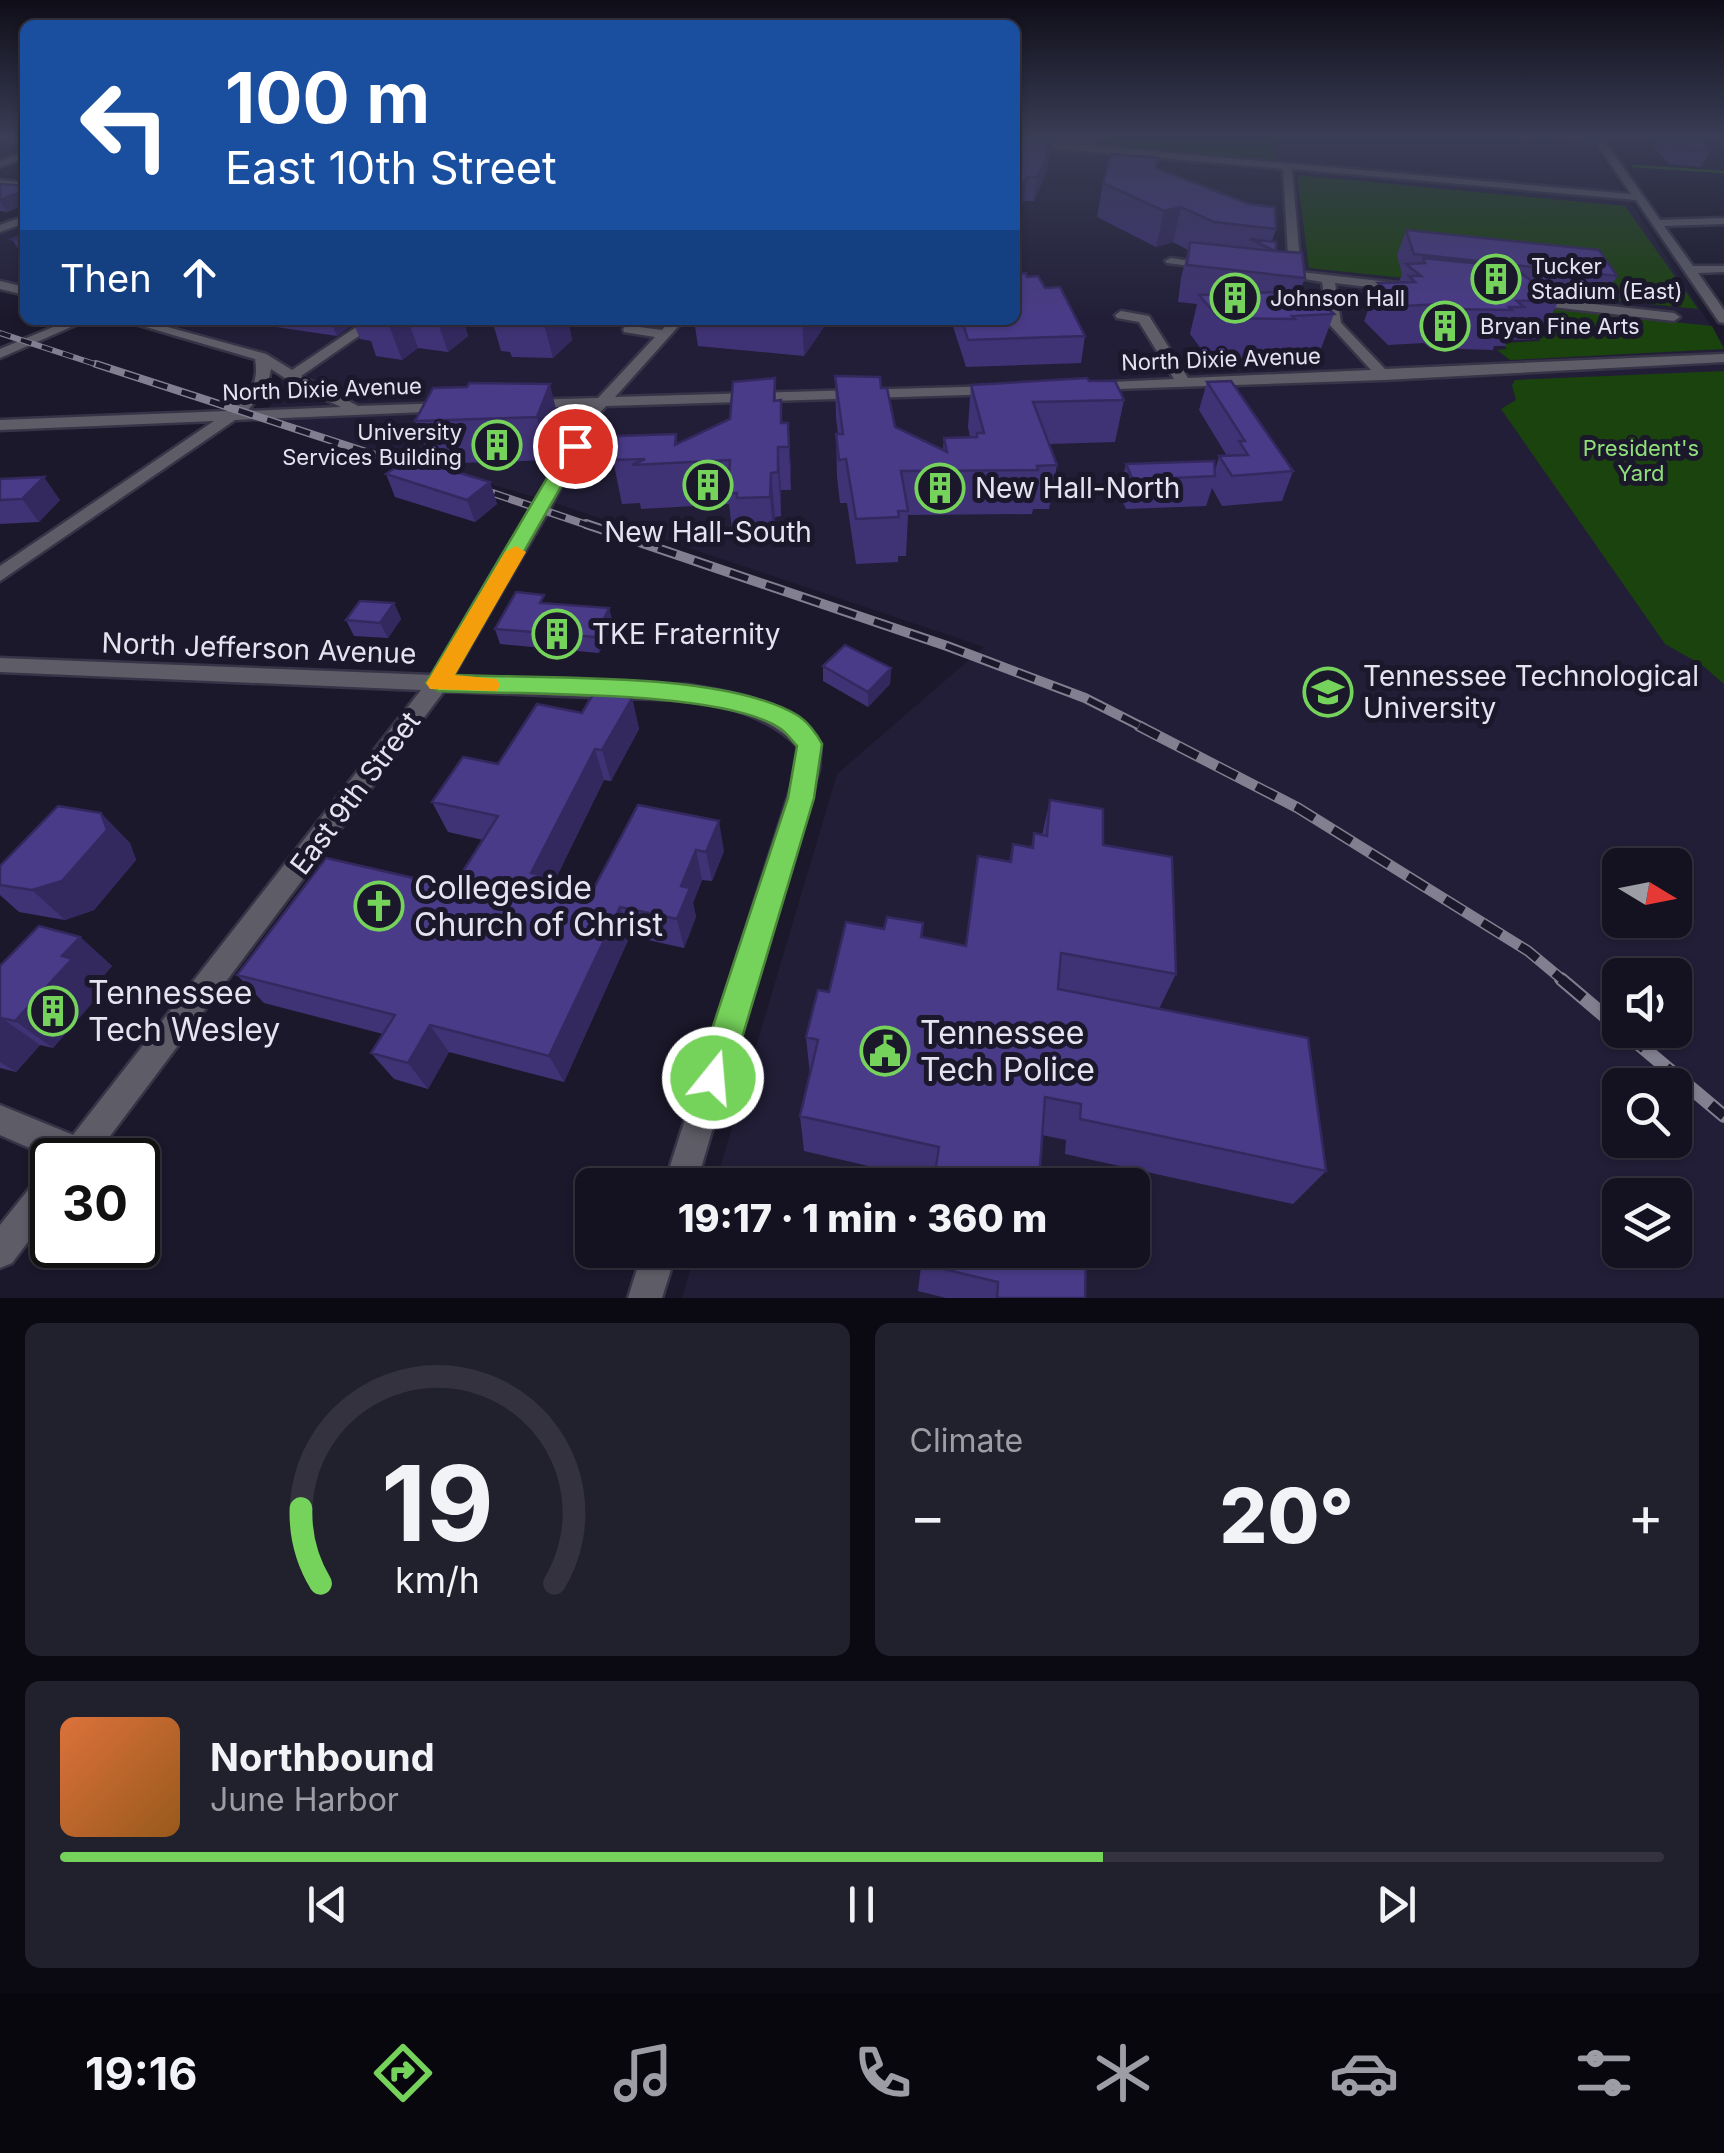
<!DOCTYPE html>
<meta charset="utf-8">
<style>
:root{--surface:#141220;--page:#21202d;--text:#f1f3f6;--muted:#9d9ea5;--line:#33323e;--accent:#75d25a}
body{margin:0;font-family:Inter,sans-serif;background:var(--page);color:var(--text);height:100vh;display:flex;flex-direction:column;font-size:38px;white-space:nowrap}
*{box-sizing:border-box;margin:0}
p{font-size:32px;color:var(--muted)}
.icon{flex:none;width:55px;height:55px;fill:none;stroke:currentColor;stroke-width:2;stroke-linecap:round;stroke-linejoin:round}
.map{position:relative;height:1298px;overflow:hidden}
.panel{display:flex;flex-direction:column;gap:25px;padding:25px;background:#0b0a12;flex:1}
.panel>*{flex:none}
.top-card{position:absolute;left:20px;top:20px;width:1000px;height:305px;border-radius:15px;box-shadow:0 2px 8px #0004,0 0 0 2px var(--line);background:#1a4fa0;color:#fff;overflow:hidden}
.needle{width:65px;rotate:100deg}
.fabs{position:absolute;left:1602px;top:848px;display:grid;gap:20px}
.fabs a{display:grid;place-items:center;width:90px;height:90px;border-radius:15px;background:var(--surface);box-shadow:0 2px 8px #0004,0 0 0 2px var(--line);font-size:50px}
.speed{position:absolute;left:30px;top:1138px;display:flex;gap:20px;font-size:50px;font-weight:700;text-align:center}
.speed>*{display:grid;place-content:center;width:130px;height:130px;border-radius:50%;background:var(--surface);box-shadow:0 2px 8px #0004,0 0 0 2px var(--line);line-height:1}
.speed .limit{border:5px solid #111;border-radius:15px;background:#fff;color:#111}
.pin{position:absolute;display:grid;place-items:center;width:85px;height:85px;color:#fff;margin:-42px;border:5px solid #fff;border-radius:50%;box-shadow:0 2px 10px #0007}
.me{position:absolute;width:110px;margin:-55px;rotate:17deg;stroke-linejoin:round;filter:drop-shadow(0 0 8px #0008)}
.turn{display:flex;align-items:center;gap:35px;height:210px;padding:0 40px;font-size:45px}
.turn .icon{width:130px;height:130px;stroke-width:2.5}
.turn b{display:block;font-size:70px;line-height:85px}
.then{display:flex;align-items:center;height:95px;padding:0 40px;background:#0003;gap:20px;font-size:38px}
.big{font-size:75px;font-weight:800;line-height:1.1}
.panel .widget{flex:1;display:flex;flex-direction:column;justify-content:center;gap:15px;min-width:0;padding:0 35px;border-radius:15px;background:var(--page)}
.panel .dial{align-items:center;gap:0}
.dial svg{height:260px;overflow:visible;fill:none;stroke:var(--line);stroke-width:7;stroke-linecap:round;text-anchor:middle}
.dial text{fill:var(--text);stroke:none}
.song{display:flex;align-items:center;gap:30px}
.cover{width:120px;height:120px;border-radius:15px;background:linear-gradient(135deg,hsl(20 70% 55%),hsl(30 70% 35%))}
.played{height:10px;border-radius:5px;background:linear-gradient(90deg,var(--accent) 65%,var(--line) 65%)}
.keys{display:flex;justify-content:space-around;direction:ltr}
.heat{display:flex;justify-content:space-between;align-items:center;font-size:55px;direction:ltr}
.panel .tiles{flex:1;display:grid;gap:25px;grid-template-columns:1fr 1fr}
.widget:last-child{grid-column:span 2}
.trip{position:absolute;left:575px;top:1168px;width:575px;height:100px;border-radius:15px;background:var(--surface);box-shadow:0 2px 8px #0004,0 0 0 2px var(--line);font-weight:800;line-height:100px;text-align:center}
.dock{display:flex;height:160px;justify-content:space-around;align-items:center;background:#08070d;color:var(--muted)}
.dock .icon{width:70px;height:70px}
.dock .on{color:var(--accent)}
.dock b{font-size:45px;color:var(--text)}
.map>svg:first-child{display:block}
.built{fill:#221e38;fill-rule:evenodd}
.green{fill:#1b430d}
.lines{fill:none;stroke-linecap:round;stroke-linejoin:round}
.stream{stroke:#255f10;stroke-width:2.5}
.minor-casing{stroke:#373447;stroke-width:5}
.minor{fill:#5e5d67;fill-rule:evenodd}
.rail-far4-casing{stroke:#828090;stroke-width:6}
.rail-far3-casing{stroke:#828090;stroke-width:8}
.rail-far2-casing{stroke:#828090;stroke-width:10}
.rail-far1-casing{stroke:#828090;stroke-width:11}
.rail-casing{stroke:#828090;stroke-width:14}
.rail-far4{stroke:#1b182b;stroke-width:4;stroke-dasharray:11;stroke-linecap:butt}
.rail-far3{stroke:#1b182b;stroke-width:5;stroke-dasharray:15;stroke-linecap:butt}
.rail-far2{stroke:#1b182b;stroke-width:6;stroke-dasharray:19;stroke-linecap:butt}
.rail-far1{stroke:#1b182b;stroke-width:8;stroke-dasharray:22;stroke-linecap:butt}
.rail{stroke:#1b182b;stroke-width:10;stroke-dasharray:29;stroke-linecap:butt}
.wall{fill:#403375}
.shaded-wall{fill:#34295f}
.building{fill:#4a3b88;stroke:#34295f;stroke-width:2.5}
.route{fill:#75d25a;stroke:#4c883a;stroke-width:2.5}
.slow{fill:#f59e0b}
.labels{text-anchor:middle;stroke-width:10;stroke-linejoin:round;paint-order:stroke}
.far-poi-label{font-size:22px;fill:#e4e3f0;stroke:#1b182b;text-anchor:start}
.far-street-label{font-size:22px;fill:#e4e3f0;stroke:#1b182b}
.far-park-label{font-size:22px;fill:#90de7a;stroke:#1b182b}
.poi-label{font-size:28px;fill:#e4e3f0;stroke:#1b182b;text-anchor:start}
.street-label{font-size:28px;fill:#e4e3f0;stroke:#1b182b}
.near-poi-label{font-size:32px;fill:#e4e3f0;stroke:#1b182b;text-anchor:start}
</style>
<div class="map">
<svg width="1724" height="1298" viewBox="0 0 1724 1298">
<rect width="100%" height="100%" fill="#1b182b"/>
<path class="built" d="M1015,136H1587L1724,346V1298H682L696,1250H1132V1185H715L837,774L984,647L561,505L262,416L277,397L281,381L269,353L154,320H1015ZM1620,865H1675V920H1620ZM1620,975H1675V1030H1620ZM1620,1085H1675V1140H1620ZM1620,1195H1675V1250H1620Z
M25,221V286L0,279V231Z"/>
<path class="green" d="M1112,136H1274L1275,161L1113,148L1109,146Z
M1297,175L1625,206L1698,309L1309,268Z
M1442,297L1712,326L1724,349L1510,360L1497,350L1507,349L1502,343L1541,341L1509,316Z
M1724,371V684L1702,665L1665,644L1501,409L1516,400L1512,385L1515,380Z"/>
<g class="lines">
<path class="stream" d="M1633,166L1724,172"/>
<g class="minor-casing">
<path id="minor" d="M0,136H25V142L0,139Z
M1564,136H1601L1660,220L1724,218V224L1664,226L1693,266H1724V272L1698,273L1724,310V323L1719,322L1636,200L1292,169L1301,272L1406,284V290L1402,291L1335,283L1341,323L1385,369L1724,354V362L1384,380L1087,390V384L1092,383L1174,379L1139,322L1117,318L1115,315L1121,311L1149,316L1188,378L1371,370L1329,324L1322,282L1271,273L1277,269L1289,271L1283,169L1015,145V139L1631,194L1595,141Z
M25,152V158L0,167V161Z
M0,180L25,183V189L0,186Z
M25,216V223L0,232V225Z
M1171,258L1214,265L1208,268L1167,263L1165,261Z
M0,281L25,287V295L0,289Z
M1530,297L1674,313L1680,317L1674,321L1526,304L1524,301Z
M70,320H87L0,358V349Z
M122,320H142L266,354L292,370L367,320H382L301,376L358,406L448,403L455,407L448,411L235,420L0,581V566L214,421L0,430V420L228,411C247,397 260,385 255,359ZM271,369L302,389L341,407L247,411L267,388Z
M631,320H644L639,327L662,330L671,320H684L615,397L998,386L1005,390L998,394L606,406L598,415L550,508L453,676L688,685C733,692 795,702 821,744L819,769L696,1185H664L797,769L799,747C745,693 662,700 592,697C543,695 493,693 444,691L92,1160H57L0,1135V1105L73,1135L421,690L0,672V658L432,675L534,508L590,406L527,408L520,404L527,400L598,398L655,337L624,332L623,329Z
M52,1169V1210L12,1263L0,1268V1225L41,1174Z
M643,1250H677L662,1298H628Z"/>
</g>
<use href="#minor" class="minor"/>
<g class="rail-far4-casing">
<path id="rail-far4" d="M0,333L104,367"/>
</g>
<g class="rail-far3-casing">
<path id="rail-far3" d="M96,364L428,472
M466,484L593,527"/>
</g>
<g class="rail-far2-casing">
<path id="rail-far2" d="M586,524L947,646L1085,698L1144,728"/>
</g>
<g class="rail-far1-casing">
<path id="rail-far1" d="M1139,726L1298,808L1528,951L1564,981"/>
</g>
<g class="rail-casing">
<path id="rail" d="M1561,979L1620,1029
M1622,1030L1724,1116"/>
</g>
<use href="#rail-far4" class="rail-far4"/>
<use href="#rail-far3" class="rail-far3"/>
<use href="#rail-far2" class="rail-far2"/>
<use href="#rail-far1" class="rail-far1"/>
<use href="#rail" class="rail"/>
</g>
<path class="wall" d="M1015,136H1060L1058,139H1054L1046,173L1034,201H1024L1015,221Z
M1658,136H1696L1710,151L1701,167L1669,164L1653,146Z
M1156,168L1276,229L1272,241L1276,251L1305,278L1300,291L1334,314L1319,354L1283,356L1282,359L1208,358L1190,334L1197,304L1178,302L1181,278L1188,250L1173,242L1156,247L1097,217L1103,183Z
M0,184L25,186V205L7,212L0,211Z
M1406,230L1617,276L1603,301L1554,296L1559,300L1539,339L1508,340L1505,346H1494L1493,350L1430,348L1424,343L1388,345L1364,321L1378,283L1399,282L1402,274L1397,255Z
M25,233V260L12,239Z
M1027,277L1045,288L1085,336L1081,363L966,367L951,320H1015Z
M228,320H463L468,336L448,352L418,348L402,360L376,356L371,341L360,339L354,324L337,336Z
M492,320H568L572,340L553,358L512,357L510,352L501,351Z
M694,320H826V324L804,356L698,346Z
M835,376L881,388L895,427L943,450L944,438L970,437L968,427L971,385L1089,381L1124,400L1115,442L1049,444L1057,465L1049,509H1033L1032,514L908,515L906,556H898V562L856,564L847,503H840L837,477L836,434H838L836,417Z
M775,378L776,401L783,423H788L791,490H781V516L775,517L774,541L742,542L741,538H733L729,504L641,509L640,503L622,504L613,460L676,434L677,444L730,419Z
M1207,382L1293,471L1282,501L1222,506L1212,488L1206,506L1126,509L1119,494L1126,464L1215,471L1219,456H1227L1199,410Z
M467,387L560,426L549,460L431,464L415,421Z
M386,474L490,482L497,504L475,522L395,497Z
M0,479L60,500L39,522L0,524Z
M394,603L401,619L388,638L354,636L346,620Z
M609,608L613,624L599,653L500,644L495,629Z
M823,666L891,668L890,684L868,707L823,681Z
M632,698L639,729L611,781L604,780L556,878L595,886L638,805L724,851L712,881L702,880L693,903L696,917L684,948L630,936L564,1082L449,1052L428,1089L394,1079L371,1053L383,1034L264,1003L237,975L453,887L483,840L448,832L432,802L582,713Z
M1050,800L1103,845L1176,974L1159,1009L1326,1171L1293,1204L1065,1154L1066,1140L1042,1135L933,1181L804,1151L800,1116L810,1075L806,1037L829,992L884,929L923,923L922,938L965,946L1009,862L1013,844L1031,848L1034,833L1042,835Z
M130,843L136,860L94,910L65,920L19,912L0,895V866Z
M80,937L112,966L99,981L106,987L53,1048L40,1045L16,1072L0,1068V966Z
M923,1250L1085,1298H946L918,1291Z"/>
<path class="shaded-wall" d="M1052,136H1054L1052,152L1048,161L1046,173L1034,201L1037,177L1045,150Z
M1027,177L1024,201L1015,221V202Z
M25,190V205L7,212L0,200Z
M1181,207L1173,242L1156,247L1164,211Z
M330,320H353L354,324L337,336Z
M387,320H408L418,348L402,360Z
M437,320H463L468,336L448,352Z
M543,320H568L572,340L553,358Z
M802,320H826V324L804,356Z
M550,384L560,426L549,460L537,417Z
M788,423L791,466V490L789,447Z
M778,447L781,490V516L778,472Z
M771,473L775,517L774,541L770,497Z
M44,477L60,500L39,522L22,499Z
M490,482L497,504L475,522L467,500Z
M394,603L401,619L388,638L380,623Z
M609,608L613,624L599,653L595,637Z
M891,668L890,684L868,707V692Z
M632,698L639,729L611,781L602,750Z
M595,749L604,780L544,902L531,873Z
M101,813L130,843L136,860L94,910L65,920L32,890Z
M719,821L724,851L712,881L706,852Z
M696,850L702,880L693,903L696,917L684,948L677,919L681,886Z
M620,907L630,936L564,1082L549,1056Z
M80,937L112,966L99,981L106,987L53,1048L15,1021L62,956Z
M2,1018L40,1045L16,1072L0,1062V1020Z
M430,1025L449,1052L428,1089L408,1063Z"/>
<path class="building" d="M1015,136H1052L1045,150H1049L1045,163L1037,177H1027L1015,202V144L1018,138Z
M1666,136H1696L1710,151L1677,148Z
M1111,154L1158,158L1156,168L1249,204L1275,207L1276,229L1214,222L1181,207L1164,211L1103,183Z
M0,184L25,186V190L0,200Z
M1406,230L1599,250L1617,276L1414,254Z
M25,233V240L12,239Z
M1250,239L1276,242V251L1302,253L1305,278L1187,265L1190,242L1275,251Z
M1423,258L1512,267L1559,300L1517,301L1524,307H1509L1512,310L1447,309L1441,304L1404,306L1378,283L1415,282L1409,276H1421L1406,264L1425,263Z
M1026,273L1027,277L1038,276L1045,288L1060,287L1085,336L968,340L962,320H1015V274Z
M1310,291L1334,314L1292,316L1295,319L1219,318L1199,295Z
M835,376L880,377L881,388H887L895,427L947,452L944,438L977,437V433H984L971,385L1087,378L1089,381H1115L1124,400L1033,402L1057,465L1037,466L1038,470L901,471L908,511H898L899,517L856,519L846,459L839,460L836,434H843Z
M775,378L774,401L781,400V423H788L789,447H778V472L771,473L770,497L737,498V493L728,494L730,460L632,465L645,459L613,460L618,436L676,434L675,445L730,419L733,382Z
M1231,381L1293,471L1232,476L1219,456L1248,455L1239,441H1245L1207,382Z
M469,383L550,384L537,417L415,421L433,388L467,387Z
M409,458L490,482L467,500L386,474Z
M1214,461L1215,476L1133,480L1126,464Z
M44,477L22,499L0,500V479Z
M516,592L544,595L540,603L609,608L595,637L495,629Z
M360,601L394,603L380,623L346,620Z
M845,645L891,668L868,692L823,666Z
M595,691L632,698L602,750L595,749L531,873L595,886L638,805L719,821L706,852L696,850L681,886L690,888L677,919L620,907L549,1056L430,1025L408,1063L371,1053L395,1015L237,975L326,858L453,887L498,816L432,802L463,757L498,764L537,704L582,713Z
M1050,800L1103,809V845L1172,857L1176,974L1061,953L1058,989L1308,1038L1326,1171L1080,1119L1081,1104L1045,1097L1039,1180L1063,1185H933L939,1147L800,1116L818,1040L806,1037L818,990L829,992L846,922L884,929L887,917L923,923L921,937L966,946L978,856L1011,862L1013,844L1033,848L1034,833L1047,836Z
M58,806L101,813L107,830L62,881L32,890L0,885V866Z
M39,926L80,937L62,956L72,959L15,1021L2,1018L0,1020V966Z
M924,1250H1086L1085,1298H997L998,1282L922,1264Z"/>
<linearGradient id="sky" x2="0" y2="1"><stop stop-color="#0f0d18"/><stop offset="0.43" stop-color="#393d55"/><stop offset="1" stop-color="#393d55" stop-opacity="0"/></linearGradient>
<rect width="1724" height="318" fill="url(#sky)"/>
<path class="route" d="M575,441L584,446L454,675C545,679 722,671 797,715C807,721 817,734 822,744L814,798L730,1078L725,1090L713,1095L701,1090L696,1078L788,798L797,746C792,741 787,733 781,729C723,689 515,695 438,691L426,683L566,446Z"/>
<path class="slow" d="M516,546L526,552L455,675L497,679L500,685L497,691L430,689L426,683L430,677L505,552Z"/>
<defs>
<g id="building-ring" transform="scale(2.5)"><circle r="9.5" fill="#1b182b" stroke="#75d25a" stroke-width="1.5"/><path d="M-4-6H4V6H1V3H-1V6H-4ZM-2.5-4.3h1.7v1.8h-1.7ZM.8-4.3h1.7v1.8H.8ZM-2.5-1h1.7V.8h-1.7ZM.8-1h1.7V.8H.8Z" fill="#75d25a"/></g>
<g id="university-ring" transform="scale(2.5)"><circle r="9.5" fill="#1b182b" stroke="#75d25a" stroke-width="1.5"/><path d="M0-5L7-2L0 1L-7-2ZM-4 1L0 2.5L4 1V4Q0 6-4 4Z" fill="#75d25a"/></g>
<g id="church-ring" transform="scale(2.5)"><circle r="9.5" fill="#1b182b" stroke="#75d25a" stroke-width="1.5"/><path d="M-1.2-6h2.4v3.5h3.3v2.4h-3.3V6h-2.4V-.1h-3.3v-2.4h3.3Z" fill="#75d25a"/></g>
<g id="civic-ring" transform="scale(2.5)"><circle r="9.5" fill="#1b182b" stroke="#75d25a" stroke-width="1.5"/><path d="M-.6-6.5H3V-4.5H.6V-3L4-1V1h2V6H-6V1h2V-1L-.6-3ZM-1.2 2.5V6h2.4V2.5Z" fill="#75d25a"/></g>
</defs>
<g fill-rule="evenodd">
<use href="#building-ring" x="1496" y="279"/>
<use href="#building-ring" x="1235" y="298"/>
<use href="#building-ring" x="1445" y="326"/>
<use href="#building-ring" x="497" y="445"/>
<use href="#building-ring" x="708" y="485"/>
<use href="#building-ring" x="940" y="488"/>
<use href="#building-ring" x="557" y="634"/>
<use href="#university-ring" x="1328" y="692"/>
<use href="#church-ring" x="379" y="906"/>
<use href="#building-ring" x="53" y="1011"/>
<use href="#civic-ring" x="885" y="1051"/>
</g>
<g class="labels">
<g class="far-poi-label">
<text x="1531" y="274">Tucker<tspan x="1531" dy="25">Stadium (East)</tspan></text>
<text x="1270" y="306">Johnson Hall</text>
<text x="1480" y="334">Bryan Fine Arts</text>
<text x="462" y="440" text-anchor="end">University<tspan x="462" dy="25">Services Building</tspan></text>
</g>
<g class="far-street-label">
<text transform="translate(1221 359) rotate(-2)" y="8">North Dixie Avenue</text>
<text transform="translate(322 389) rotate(-2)" y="8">North Dixie Avenue</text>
</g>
<g class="far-park-label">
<text x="1641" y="456">President's<tspan x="1641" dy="25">Yard</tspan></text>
</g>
<g class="poi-label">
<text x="975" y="498">New Hall-North</text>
<text x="708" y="542" text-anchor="middle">New Hall-South</text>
<text x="592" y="644">TKE Fraternity</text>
<text x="1363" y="686">Tennessee Technological<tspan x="1363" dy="32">University</tspan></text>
</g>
<g class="street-label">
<text transform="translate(259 648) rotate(2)" y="10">North Jefferson Avenue</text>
<text transform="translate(355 793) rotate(-53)" y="10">East 9th Street</text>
</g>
<g class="near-poi-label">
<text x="414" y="899">Collegeside<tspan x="414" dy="37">Church of Christ</tspan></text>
<text x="88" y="1004">Tennessee<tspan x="88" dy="37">Tech Wesley</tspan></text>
<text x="920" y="1044">Tennessee<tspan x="920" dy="37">Tech Police</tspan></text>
</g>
</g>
</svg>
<div class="fabs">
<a><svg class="needle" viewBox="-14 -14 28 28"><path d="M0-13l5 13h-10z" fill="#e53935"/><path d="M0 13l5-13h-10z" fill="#9d9ea5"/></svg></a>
<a><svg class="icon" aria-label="sound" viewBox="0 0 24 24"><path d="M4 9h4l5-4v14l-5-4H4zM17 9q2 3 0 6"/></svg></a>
<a><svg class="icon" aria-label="search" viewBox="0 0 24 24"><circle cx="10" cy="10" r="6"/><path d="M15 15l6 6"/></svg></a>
<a><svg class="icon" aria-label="layers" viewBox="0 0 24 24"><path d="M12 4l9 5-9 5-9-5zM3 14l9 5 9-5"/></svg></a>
</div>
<div class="speed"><div class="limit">30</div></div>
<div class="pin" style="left:575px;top:446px;background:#d93025"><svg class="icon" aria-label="arrive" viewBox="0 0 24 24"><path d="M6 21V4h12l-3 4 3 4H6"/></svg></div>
<svg class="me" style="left:713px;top:1078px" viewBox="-20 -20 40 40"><circle r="17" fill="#75d25a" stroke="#fff" stroke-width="3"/><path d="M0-11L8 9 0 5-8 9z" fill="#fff"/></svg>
<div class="trip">19:17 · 1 min · 360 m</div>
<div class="top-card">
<div class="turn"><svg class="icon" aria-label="left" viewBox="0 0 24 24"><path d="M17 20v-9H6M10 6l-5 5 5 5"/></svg><div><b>100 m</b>East 10th Street</div></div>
<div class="then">Then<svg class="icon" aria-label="ahead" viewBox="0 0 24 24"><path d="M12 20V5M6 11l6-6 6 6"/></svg></div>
</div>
</div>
<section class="panel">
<div class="tiles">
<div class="widget dial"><svg viewBox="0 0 100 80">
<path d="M14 69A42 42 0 1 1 86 69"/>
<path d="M14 69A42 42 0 0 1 8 46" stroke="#75d25a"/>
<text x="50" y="56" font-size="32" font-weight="700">19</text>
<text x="50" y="72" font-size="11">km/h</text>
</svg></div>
<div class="widget"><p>Climate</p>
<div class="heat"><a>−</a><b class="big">20°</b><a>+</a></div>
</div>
<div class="widget">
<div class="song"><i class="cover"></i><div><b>Northbound</b><p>June Harbor</p></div></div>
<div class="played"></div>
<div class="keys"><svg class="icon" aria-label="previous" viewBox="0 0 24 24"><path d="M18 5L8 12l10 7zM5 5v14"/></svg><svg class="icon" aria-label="pause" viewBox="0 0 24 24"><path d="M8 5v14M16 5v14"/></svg><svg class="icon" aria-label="next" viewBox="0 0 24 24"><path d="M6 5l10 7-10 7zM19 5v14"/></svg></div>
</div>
</div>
</section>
<nav class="dock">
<b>19:16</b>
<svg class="icon on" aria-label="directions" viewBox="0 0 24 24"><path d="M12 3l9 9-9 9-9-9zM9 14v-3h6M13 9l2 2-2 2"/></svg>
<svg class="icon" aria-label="music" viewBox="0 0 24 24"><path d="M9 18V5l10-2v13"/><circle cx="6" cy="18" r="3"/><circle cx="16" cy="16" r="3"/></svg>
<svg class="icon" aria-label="phone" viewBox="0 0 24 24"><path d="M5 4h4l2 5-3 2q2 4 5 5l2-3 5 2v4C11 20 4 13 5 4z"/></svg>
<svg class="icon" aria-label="climate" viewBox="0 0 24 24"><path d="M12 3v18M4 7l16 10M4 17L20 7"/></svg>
<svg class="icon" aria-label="car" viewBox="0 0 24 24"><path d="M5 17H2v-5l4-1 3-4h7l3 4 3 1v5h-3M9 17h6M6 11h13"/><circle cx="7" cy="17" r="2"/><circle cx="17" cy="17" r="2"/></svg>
<svg class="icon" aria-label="filters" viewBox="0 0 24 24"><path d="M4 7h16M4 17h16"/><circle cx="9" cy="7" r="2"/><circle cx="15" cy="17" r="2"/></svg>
</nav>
